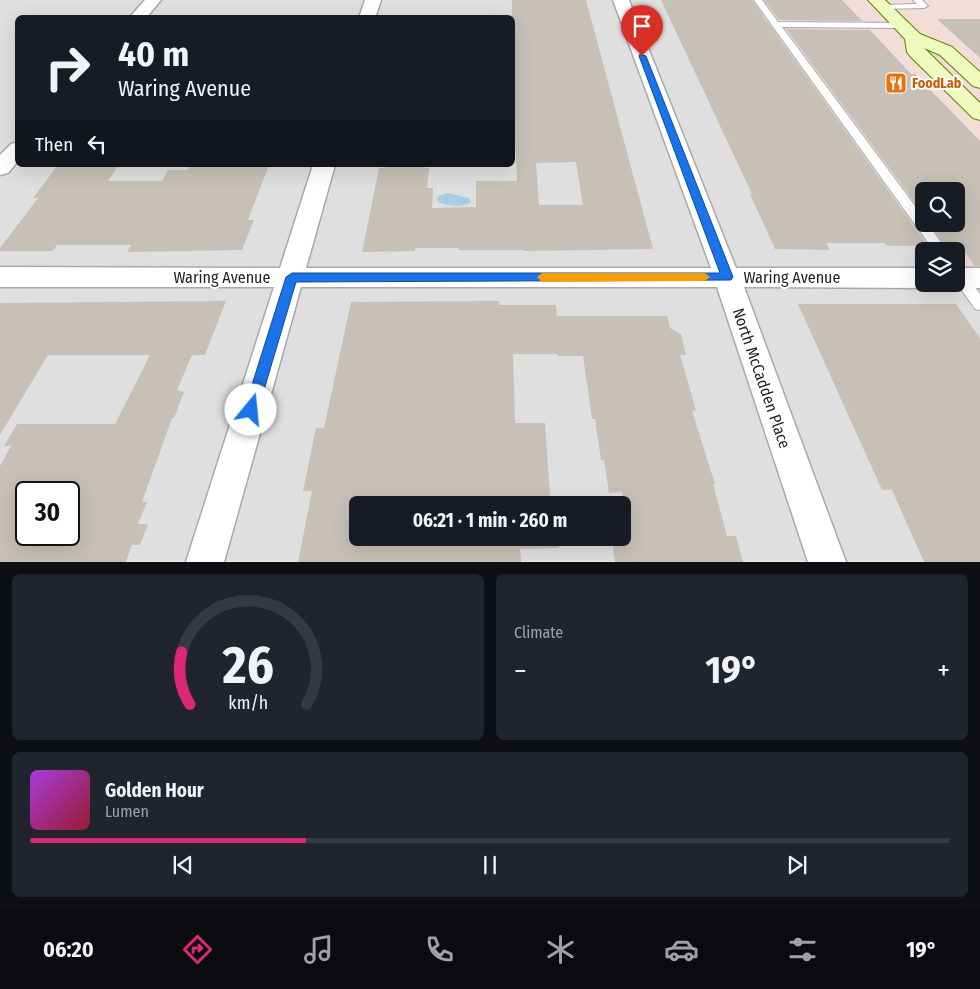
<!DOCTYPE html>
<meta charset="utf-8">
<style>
:root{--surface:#171b24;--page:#20242c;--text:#f1f3f6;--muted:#9ea1a6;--line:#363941;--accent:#db2777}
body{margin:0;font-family:"Fira Sans Condensed",sans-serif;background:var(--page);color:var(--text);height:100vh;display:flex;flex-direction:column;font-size:19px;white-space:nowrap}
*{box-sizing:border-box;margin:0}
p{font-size:16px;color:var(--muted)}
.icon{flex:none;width:28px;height:28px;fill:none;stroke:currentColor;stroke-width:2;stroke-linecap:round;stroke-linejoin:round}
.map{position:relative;height:562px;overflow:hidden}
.panel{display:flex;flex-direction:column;gap:12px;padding:12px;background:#0d0f14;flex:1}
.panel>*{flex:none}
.guide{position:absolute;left:15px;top:15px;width:500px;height:152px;border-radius:8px;box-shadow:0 5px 20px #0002;background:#171b24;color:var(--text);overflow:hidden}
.controls{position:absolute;left:915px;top:182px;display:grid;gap:10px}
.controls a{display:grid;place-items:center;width:50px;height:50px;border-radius:8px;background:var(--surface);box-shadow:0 5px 20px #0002;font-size:25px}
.speed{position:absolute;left:15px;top:481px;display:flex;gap:10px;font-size:25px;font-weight:700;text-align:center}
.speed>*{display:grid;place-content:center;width:65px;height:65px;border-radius:50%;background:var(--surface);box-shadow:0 5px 20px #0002;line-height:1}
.speed .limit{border:2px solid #111;border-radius:8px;background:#fff;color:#111}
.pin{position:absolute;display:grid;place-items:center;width:42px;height:42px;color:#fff;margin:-51px -21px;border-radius:50% 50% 50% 0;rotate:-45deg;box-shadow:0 0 5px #0007}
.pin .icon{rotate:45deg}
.me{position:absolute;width:55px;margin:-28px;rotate:17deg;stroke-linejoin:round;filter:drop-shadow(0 0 4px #0008)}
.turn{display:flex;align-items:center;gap:18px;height:105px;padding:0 20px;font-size:22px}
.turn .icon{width:65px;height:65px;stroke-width:2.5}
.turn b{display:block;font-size:35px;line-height:42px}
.then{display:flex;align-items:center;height:48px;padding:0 20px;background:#0003;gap:10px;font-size:19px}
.big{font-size:38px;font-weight:700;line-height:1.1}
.panel .card{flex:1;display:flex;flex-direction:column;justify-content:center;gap:8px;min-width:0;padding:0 18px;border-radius:8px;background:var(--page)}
.panel .dial{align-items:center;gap:0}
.dial svg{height:130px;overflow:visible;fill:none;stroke:var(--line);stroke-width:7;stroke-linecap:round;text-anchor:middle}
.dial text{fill:var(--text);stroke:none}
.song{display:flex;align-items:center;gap:15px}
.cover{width:60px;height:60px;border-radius:8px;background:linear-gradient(135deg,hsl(280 70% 55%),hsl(350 70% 35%))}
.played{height:5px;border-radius:2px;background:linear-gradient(90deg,var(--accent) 30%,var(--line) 30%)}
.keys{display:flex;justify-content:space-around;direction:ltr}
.heat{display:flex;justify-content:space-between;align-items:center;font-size:28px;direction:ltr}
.panel .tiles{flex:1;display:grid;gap:12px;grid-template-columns:1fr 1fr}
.card:last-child{grid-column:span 2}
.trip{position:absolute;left:349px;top:496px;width:282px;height:50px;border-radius:8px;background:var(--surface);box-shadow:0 5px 20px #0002;font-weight:700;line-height:50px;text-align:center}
.menu{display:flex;height:80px;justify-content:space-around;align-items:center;background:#090b0e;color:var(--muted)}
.menu .icon{width:35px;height:35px}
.menu .on{color:var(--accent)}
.menu b{font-size:22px;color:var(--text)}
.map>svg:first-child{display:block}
.residential{fill:#e0dfdf;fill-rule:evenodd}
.commercial{fill:#f2ddd8;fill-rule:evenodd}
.water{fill:#a9cce0}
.building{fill:#c7c0b7;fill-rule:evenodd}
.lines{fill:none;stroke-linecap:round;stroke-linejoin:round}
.lane-casing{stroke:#a9a9a9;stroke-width:2}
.street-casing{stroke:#a9a9a9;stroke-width:3}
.secondary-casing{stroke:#607f03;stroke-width:2}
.lane{fill:#fff;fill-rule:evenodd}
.street{fill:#fff;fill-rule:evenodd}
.secondary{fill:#effbbd;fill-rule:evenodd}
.route{fill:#1a73e8;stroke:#114b97}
.slow{fill:#f59e0b}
.labels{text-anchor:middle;stroke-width:4;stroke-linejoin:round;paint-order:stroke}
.far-food-label{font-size:14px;font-weight:bold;fill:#c56008;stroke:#fff;text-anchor:start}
.street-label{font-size:16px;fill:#222;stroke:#fff}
</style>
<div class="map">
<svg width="980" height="562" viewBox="0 0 980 562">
<rect width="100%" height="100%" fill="#f2f0e9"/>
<path class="residential" d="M0,0H755L936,251H924V284H956V279L980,312V561H0ZM18,18H512V165H18ZM26,492H69V535H26ZM358,505H622V538H358Z"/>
<path class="commercial" d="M755,0H980V312L956,279V251H936ZM924,191H956V224H924Z"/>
<path class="water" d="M448,193L469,198L471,202C464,208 445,206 437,201L438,196Z"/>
<path class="building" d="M512,0H586L653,249L524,251V250H458V248H415V251L362,252L379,168L391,167L392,165H426L425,168H429L427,188H433L432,208L476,207V181H517L512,61ZM576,162L583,205H539L536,163Z
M661,0H752L928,246H887L885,243H826L830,250L775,249L750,194H752Z
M764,0H842L862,21L779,20Z
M936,19H980V58L937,19Z
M786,29L870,30L911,74H915L980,141V266H975L960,245L945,246L930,224H956V191H924V215Z
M58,165H119L108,181H162L168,170H188L189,167L269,165L248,220H254L242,250L127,252L131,245H57L53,251H0V248L38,198H33Z
M226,301L205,355H192L177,390L184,392L174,418H172L142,502H147L138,524H148L140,545H132L126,562H0V466L11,446H4L17,424H115L150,355H48L0,435V303ZM26,492H69V535H26Z
M499,301V305H556L557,316H667L670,328L681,334L686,355H680L696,410L692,411L715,484H713L727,536H736L743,562H615L612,538H622V492L609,493L604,460H601L595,419H592L583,356H558L557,354H513L515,423H545L550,496H555V505H358V538H558L559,548L520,549L521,562H298L312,491H303L316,428H324L351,302Z
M798,304H956L980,338V562H924L892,490H882Z"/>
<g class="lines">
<g class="lane-casing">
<path id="lane" d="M754,0H762L778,22L904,23L905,25L901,28L782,27L924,218V224H928L947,251H934Z
M913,0H922L928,6L924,8L882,9L878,7L882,5L917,4Z
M956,268L962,269L980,294V310L975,309L956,282Z"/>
</g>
<g class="street-casing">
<path id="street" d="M145,0H161L146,18H129Z
M365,0H381L375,18H359Z
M613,0H629L736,268H924V284H934L924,288L744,287L846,562H808L717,287H301L224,562H186L274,287H0V267L280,268L313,165H335L306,268H711Z
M18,142V161L8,173L0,175V155L11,144Z
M956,268H980V288H956L947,285L956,284Z"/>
</g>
<g class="secondary-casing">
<path id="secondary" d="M868,0H885L920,34L952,47L980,72V88L973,86L940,55L924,48L980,103V120L973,118L910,56L907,52L905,39Z"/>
</g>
<use href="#lane" class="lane"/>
<use href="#street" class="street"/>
<use href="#secondary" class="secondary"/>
</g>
<path class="route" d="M640,54L646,56L733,277L731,280L296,282L258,410L256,414L251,416L246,414L244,410L286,277L292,273H720L639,56Z"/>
<path class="slow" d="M542,273H705L710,277L705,281L542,282L537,277Z"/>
<defs>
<g id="restaurant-square" transform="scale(1.125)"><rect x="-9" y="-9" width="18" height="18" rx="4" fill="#e8710a" stroke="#fff"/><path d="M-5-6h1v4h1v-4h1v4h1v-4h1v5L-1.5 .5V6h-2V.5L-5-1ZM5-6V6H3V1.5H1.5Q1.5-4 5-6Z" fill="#fff"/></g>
</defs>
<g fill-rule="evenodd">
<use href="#restaurant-square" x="896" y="83"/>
</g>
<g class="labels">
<g class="far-food-label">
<text x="912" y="88">FoodLab</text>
</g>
<g class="street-label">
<text x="222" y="283">Waring Avenue</text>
<text x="792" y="283">Waring Avenue</text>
<text transform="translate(762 378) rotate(71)" y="6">North McCadden Place</text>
</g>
</g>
</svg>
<div class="controls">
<a><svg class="icon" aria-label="search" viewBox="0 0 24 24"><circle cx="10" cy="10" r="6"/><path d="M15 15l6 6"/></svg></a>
<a><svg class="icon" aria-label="layers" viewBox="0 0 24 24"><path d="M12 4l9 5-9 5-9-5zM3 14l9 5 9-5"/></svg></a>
</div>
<div class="speed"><div class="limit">30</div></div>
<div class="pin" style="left:642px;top:56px;background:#d93025"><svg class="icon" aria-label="arrive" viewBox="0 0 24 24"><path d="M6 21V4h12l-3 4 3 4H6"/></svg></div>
<svg class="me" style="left:251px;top:410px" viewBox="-20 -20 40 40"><circle r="19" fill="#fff"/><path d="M0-13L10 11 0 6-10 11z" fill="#1a73e8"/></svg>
<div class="trip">06:21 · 1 min · 260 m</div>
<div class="guide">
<div class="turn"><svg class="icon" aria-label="right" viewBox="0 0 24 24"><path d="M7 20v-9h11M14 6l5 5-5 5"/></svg><div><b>40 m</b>Waring Avenue</div></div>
<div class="then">Then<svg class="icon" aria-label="left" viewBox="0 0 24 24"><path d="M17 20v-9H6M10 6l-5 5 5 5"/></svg></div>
</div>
</div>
<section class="panel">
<div class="tiles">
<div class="card dial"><svg viewBox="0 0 100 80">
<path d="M14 69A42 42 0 1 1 86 69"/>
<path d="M14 69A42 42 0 0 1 9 37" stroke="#db2777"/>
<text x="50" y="56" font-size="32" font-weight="700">26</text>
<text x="50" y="72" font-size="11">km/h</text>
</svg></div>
<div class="card"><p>Climate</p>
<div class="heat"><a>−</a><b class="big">19°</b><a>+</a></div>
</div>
<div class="card">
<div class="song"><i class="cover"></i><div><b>Golden Hour</b><p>Lumen</p></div></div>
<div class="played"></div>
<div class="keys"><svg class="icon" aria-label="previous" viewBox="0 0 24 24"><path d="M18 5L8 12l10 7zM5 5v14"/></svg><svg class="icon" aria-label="pause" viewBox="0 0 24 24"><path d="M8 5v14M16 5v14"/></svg><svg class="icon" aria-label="next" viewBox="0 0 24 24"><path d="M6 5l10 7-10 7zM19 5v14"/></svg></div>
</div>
</div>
</section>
<nav class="menu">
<b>06:20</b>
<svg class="icon on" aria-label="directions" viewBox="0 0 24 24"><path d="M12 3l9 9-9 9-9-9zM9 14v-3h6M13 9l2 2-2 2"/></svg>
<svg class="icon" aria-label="music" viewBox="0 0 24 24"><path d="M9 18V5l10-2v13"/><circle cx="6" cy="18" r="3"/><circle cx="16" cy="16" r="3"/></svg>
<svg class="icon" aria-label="phone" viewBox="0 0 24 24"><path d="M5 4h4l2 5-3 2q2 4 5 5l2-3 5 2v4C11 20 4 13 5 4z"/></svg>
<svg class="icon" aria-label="climate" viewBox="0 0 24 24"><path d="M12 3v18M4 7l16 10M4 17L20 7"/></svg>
<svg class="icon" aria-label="car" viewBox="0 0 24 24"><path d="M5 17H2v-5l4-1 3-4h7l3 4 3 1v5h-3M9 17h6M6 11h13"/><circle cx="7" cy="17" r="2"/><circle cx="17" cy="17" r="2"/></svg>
<svg class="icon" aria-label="filters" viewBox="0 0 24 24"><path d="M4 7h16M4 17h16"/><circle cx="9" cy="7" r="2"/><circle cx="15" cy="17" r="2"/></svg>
<b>19°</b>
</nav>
